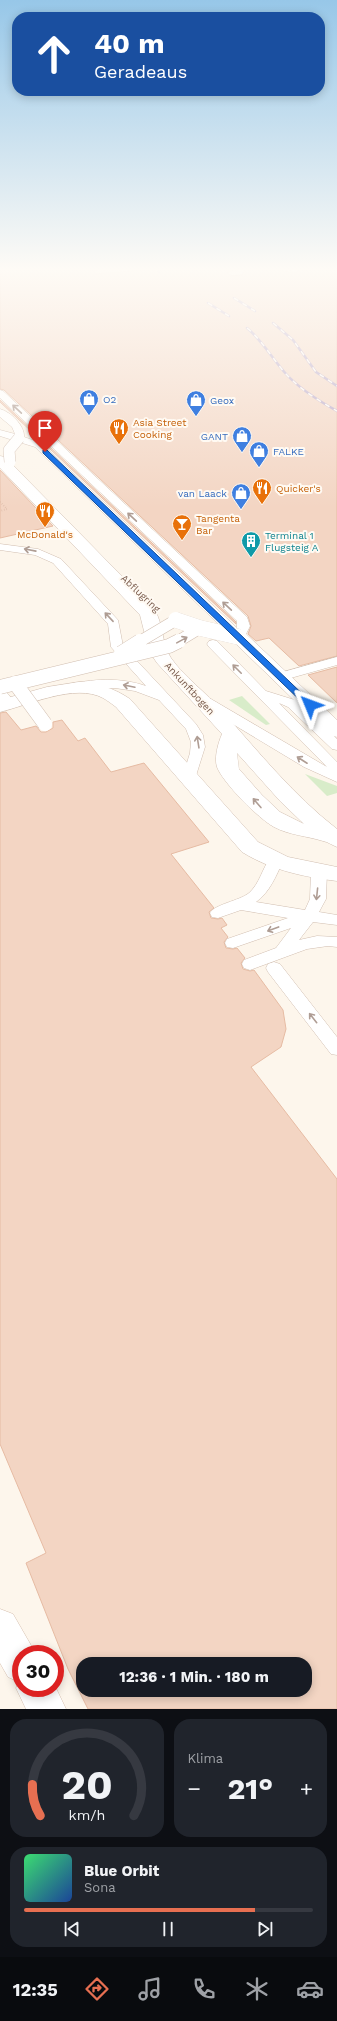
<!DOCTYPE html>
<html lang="de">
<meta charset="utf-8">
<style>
:root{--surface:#171b24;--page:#20242c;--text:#f1f3f6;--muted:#9ea1a6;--line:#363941;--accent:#e76f51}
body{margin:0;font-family:"Work Sans",sans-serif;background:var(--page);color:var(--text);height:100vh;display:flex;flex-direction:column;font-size:15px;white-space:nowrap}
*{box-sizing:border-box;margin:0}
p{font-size:13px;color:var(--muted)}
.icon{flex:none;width:22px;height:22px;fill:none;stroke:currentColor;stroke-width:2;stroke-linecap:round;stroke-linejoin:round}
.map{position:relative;height:1709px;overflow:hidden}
.details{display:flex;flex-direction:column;gap:10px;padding:10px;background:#0d0f14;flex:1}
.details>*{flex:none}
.guide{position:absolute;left:12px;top:12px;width:313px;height:84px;border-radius:16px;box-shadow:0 2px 10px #0003;background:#1a4fa0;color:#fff;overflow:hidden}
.speed{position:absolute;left:12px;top:1645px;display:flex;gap:8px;font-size:20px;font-weight:700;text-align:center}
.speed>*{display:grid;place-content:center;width:52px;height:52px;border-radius:50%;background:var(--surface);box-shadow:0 2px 10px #0003;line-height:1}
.speed .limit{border:6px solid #d22;background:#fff;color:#111}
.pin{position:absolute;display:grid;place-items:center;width:34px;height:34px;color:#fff;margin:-41px -17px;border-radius:50% 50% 50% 0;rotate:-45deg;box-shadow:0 0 4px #0007}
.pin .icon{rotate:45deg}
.me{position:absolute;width:44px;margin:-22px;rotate:314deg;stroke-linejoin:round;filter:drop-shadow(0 0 3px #0008)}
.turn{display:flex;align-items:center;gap:14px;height:84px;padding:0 16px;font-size:18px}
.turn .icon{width:52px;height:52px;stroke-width:2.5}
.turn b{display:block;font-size:28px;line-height:34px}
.big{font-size:30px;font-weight:700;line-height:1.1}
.details .card{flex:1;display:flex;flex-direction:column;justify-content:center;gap:6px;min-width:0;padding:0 14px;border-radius:16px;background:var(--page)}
.details .dial{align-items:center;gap:0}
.dial svg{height:104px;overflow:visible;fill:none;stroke:var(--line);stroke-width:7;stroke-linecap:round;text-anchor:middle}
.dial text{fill:var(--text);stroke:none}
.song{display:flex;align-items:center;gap:12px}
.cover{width:48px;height:48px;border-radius:6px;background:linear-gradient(135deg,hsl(140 70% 55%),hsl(220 70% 35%))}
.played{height:4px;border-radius:2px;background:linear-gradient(90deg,var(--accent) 80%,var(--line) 80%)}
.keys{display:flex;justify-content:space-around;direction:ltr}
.heat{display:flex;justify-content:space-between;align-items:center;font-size:22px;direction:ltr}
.details .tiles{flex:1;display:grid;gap:10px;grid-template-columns:1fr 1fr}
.card:last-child{grid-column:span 2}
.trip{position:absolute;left:76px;top:1657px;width:236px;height:40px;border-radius:16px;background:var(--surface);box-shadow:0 2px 10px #0003;font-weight:700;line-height:40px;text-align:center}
.dock{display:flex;height:64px;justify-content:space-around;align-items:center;background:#090b0e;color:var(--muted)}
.dock .icon{width:28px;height:28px}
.dock .on{color:var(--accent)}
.dock b{font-size:18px;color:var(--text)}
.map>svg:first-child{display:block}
.green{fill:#d8ecc9}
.building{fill:#f3d5c3;stroke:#e6bba3;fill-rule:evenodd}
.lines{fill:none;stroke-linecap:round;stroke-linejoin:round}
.lane-casing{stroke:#d1beb0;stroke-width:1}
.street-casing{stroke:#d1beb0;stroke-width:1}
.secondary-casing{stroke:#d6c0b0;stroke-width:1}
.path{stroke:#d9b8a5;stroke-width:2;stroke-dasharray:0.5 2;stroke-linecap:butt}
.lane{fill:#fff;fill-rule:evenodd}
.street{fill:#fff;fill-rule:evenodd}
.secondary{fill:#fff;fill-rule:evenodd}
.rail-casing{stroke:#b9a8c9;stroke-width:2.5}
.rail{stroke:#fffaf3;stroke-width:1.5;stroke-dasharray:5;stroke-linecap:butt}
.lane-bridge-far1-casing{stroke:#d1beb0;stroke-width:12;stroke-linecap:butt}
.lane-bridge-casing{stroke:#d1beb0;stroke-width:15;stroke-linecap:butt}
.street-bridge-casing{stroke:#d1beb0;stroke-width:16;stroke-linecap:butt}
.lane-bridge-far1{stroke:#fff;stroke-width:11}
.lane-bridge{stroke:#fff;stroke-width:14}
.street-bridge{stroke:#fff;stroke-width:16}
.oneway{stroke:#af9d94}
.route{fill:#1a73e8;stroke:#114b97}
.labels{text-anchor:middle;stroke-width:4;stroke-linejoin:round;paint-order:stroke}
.far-shop-label{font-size:10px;fill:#366cbe;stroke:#fffaf3;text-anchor:start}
.far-food-label{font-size:10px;fill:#c56008;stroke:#fffaf3;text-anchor:start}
.far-culture-label{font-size:10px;fill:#0d838f;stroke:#fffaf3;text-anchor:start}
.far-street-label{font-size:10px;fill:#7a5c4d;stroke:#fffaf3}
</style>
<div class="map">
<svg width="337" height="1709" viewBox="0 0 337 1709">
<rect width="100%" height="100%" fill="#fdf6ec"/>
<path class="green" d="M242,696L270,724L266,725L229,700Z
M305,774L337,786V793L327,796Z"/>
<path class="building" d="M0,268H94L95,274L167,268H234L227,272L232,276L242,275L246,268L273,269L294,273L303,268H337V656L299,666L269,638L256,641L248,634L251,626L248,616L4,390L0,389Z
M0,400L236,622V624L0,402Z
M0,470L53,526L0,538Z
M337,667V703L308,675Z
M6,712L21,730L36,726L41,732H46L53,728V722L62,720L78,741L85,738L111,772L144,763L209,842L171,854L214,908L209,912L211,918L218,919L222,918L227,925L221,928L228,937L224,942L226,948L233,949L237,948L245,958L241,963L243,969L250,971L254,970L283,1010L286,1029L281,1047L251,1067L337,1179V1709H88L68,1669L26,1563L46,1553L0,1444V713ZM83,1664H305V1690H83Z"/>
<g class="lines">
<g class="lane-casing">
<path id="lane" d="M238,268H245L242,274L232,275L228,273Z
M285,268H297L299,270L295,272Z
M0,390L3,391L247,617L250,626L243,640H235L35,447L0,436V430L15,434L12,427L0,417V409C11,412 25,426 24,437L41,443L237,628V621L0,398Z
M0,544L38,549L61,559L118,620L123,646L196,724L203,735L205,747L194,782H184L182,779L190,753L191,742L186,729L159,700L135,691L115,688L65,691L64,688L65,685C92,679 120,677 146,686L111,647L108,624L53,563L35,555L0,550Z
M213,640L217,641L266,691L298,701L337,739V750L332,749L288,707L279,703L337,762V782L304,767L201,705L199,702L201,699H211L327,767L209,647L207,644L209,641Z
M337,657V665L280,681L274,677L276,674Z
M0,689C7,691 11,698 16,704L14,707H4L0,701Z
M275,856L280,858L283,861C276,876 270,892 256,902L305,910L310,899L311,871L314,868L319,866L324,868L327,871L326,899L319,912L337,915V925L313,922L299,940L317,936L337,937V947L328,946L307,949L250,970L244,968L242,964L244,960L276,948L291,928L233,948L227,947L225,943L227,939L288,918L241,910L218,918L212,917L210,913C215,904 239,901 249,893C260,883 262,869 270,858Z
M274,962L280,964L337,1037V1055L331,1054L268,972L266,968L268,964Z"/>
</g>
<g class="street-casing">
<path id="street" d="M0,456L5,457L154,609C164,624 161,643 171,658C185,678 206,692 222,711C259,752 293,795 337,829V847C332,845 328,842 323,841C307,836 289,835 274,827C259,819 223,783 217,767C214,758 218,743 222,734L157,663L149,651L140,615L0,468ZM237,753L280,801L304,824L280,812L262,795L239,769Z
M239,632L245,633L337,720V737L330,735L233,641L230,637L233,633Z
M79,682C99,684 114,688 130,699L258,842L288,857L337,867V881C304,877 271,870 242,852L116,707C112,704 108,701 103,698C75,683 29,705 0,712V700L47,687Z"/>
</g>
<g class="secondary-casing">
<path id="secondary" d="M0,1609L13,1614L36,1654H21V1688H55V1686L66,1709H26L16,1688L19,1682L8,1677L0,1663Z"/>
</g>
<path class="path" d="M0,502L7,509L0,511"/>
<use href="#lane" class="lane"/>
<use href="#street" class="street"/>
<use href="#secondary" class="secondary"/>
<g class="rail-casing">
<path id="rail" d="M153,268L159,272
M185,268L187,270
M234,298L255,311
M208,303L229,316
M273,323L293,340L316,372L337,386
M247,328C263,341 273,360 287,375C301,390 319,401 337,411"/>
</g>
<use href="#rail" class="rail"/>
<g class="lane-bridge-far1-casing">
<path id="lane-bridge-far1" d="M10,462L9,450L19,438
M139,642L176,620
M177,642L200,628"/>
</g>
<g class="lane-bridge-casing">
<path id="lane-bridge" d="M121,653L140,641
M15,683L45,724
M0,687L169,646L179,641"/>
</g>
<g class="street-bridge-casing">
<path id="street-bridge" d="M176,620L200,628L239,637"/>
</g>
<use href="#lane-bridge-far1" class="lane-bridge-far1"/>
<use href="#lane-bridge" class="lane-bridge"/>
<use href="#street-bridge" class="street-bridge"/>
</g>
<defs><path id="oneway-shaft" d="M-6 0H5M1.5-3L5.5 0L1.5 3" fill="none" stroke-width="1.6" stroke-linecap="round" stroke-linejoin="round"/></defs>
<g class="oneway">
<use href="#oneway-shaft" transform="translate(17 409) rotate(-137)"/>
<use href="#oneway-shaft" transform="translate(132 517) rotate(-137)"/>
<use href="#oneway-shaft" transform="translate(30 550) rotate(-169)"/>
<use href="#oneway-shaft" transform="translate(227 606) rotate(-137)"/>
<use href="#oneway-shaft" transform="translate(109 617) rotate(-133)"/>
<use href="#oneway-shaft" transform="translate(182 640) rotate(-29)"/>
<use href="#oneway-shaft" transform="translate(237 669) rotate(-135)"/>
<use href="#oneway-shaft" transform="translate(129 686) rotate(-168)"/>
<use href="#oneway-shaft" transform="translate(198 742) rotate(-99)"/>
<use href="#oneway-shaft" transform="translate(302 760) rotate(-147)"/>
<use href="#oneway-shaft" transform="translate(257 803) rotate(-131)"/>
<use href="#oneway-shaft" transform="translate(317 894) rotate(96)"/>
<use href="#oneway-shaft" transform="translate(273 929) rotate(160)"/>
<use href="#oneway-shaft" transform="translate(313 1018) rotate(-128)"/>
</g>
<linearGradient id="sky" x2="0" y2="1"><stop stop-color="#97c7e8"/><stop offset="0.53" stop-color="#fefbf6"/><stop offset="1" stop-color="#fefbf6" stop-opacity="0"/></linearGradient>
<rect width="337" height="508" fill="url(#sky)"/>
<path class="route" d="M43,450H47L313,704V707H307L43,453Z"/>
<defs>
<g id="shop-pin" transform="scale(1)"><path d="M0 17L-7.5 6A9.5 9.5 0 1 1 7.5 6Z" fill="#3f7fe0" stroke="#fffaf3"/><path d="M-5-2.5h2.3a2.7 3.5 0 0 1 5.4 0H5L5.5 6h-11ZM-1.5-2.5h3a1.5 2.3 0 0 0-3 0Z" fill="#fff"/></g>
<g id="restaurant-pin" transform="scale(1)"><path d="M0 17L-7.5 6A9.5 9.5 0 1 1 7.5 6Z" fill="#e8710a" stroke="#fffaf3"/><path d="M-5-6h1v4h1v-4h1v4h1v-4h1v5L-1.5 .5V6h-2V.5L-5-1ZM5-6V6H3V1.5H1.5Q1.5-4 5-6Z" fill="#fff"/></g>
<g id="bar-pin" transform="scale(1)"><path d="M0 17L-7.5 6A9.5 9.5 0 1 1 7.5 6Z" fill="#e8710a" stroke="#fffaf3"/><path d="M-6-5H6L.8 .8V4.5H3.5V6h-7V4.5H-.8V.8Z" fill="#fff"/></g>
<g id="building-pin" transform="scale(1)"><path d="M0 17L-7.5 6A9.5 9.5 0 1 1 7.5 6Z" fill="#0f9aa8" stroke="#fffaf3"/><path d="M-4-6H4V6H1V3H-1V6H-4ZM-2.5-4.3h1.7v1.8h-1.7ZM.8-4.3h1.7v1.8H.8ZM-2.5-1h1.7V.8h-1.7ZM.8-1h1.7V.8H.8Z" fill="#fff"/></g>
</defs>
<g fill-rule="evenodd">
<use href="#shop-pin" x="89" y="399"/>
<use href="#shop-pin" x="196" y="400"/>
<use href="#restaurant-pin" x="119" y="428"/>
<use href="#shop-pin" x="242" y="436"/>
<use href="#shop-pin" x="259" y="451"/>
<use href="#restaurant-pin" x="262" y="488"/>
<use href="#shop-pin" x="241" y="493"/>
<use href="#restaurant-pin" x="45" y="511"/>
<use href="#bar-pin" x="182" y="524"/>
<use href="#building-pin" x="251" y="541"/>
</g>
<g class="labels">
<g class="far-shop-label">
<text x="103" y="403">O2</text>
<text x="210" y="404">Geox</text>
<text x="228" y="440" text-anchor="end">GANT</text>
<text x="273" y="455">FALKE</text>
<text x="227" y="497" text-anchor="end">van Laack</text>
</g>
<g class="far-food-label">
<text x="133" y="426">Asia Street<tspan x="133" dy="12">Cooking</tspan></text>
<text x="276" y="492">Quicker's</text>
<text x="196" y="522">Tangenta<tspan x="196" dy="12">Bar</tspan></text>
<text x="45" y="538" text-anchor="middle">McDonald's</text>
</g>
<g class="far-culture-label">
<text x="265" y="539">Terminal 1<tspan x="265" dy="12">Flugsteig A</tspan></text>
</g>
<g class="far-street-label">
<text transform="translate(141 593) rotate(43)" y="4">Abflugring</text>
<text transform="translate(190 688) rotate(47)" y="4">Ankunftbogen</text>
</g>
</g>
</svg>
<div class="speed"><div class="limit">30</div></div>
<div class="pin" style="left:45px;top:452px;background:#d93025"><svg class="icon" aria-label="arrive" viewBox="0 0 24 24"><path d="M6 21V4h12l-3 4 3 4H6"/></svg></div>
<svg class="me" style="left:310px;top:705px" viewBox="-20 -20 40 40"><path d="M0-17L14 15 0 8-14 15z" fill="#1a73e8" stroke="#fff" stroke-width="4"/></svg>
<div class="trip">12:36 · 1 Min. · 180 m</div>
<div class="guide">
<div class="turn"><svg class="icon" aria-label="ahead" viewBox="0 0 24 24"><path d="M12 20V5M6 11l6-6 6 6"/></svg><div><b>40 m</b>Geradeaus</div></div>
</div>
</div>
<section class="details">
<div class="tiles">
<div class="card dial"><svg viewBox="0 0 100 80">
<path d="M14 69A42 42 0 1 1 86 69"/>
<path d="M14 69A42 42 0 0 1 8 45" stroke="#e76f51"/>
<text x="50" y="56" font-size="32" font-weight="700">20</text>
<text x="50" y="72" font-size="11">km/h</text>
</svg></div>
<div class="card"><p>Klima</p>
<div class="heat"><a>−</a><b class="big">21°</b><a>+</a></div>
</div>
<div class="card">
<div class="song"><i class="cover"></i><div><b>Blue Orbit</b><p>Sona</p></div></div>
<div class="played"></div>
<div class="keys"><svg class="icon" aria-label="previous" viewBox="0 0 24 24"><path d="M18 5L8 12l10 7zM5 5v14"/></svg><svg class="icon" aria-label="pause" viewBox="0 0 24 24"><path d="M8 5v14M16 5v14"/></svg><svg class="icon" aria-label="next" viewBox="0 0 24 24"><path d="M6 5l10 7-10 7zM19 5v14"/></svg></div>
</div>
</div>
</section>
<nav class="dock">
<b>12:35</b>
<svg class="icon on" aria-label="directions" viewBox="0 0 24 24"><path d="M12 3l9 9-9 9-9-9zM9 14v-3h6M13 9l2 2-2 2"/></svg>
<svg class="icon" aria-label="music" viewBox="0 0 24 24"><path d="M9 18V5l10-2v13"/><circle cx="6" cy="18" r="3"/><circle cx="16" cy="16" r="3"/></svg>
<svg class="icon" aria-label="phone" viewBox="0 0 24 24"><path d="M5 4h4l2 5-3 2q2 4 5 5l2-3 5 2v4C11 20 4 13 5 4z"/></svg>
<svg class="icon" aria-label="climate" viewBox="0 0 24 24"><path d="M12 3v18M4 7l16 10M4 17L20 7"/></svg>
<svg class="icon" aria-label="car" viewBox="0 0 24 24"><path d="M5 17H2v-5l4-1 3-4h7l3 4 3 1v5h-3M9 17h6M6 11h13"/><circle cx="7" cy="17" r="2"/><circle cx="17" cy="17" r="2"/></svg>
</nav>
